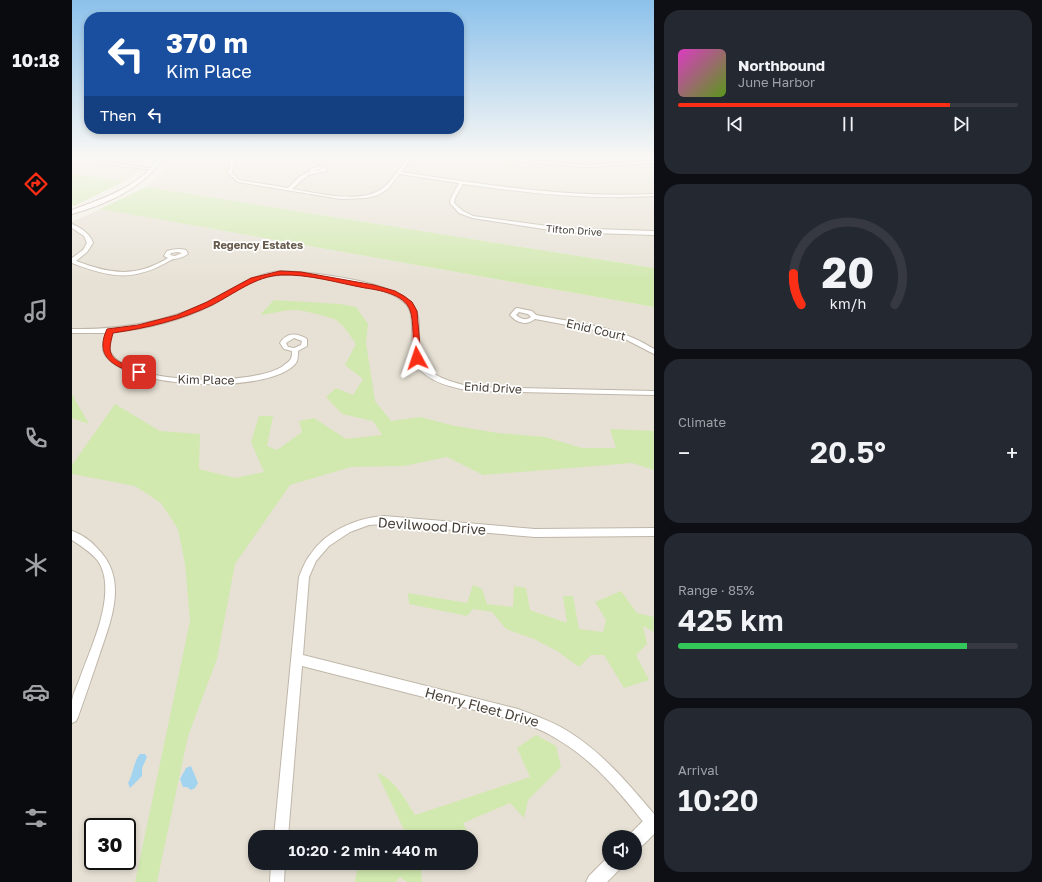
<!DOCTYPE html>
<meta charset="utf-8">
<style>
:root{--surface:#171b24;--page:#242831;--text:#f1f3f6;--muted:#9ea1a6;--line:#363941;--accent:#fb2e16}
body{margin:0;font-family:"Golos Text",sans-serif;background:var(--page);color:var(--text);height:100vh;display:flex;flex-direction:column;font-size:15px;white-space:nowrap}
*{box-sizing:border-box;margin:0}
p{font-size:13px;color:var(--muted)}
.icon{flex:none;width:22px;height:22px;fill:none;stroke:currentColor;stroke-width:2;stroke-linecap:round;stroke-linejoin:round}
.map{position:relative;flex:1;overflow:hidden}
.sheet{display:flex;flex-direction:column;gap:10px;padding:10px;background:#0d0f14;width:388px}
.sheet>*{flex:none}
.banner{position:absolute;left:12px;top:12px;width:380px;height:122px;border-radius:16px;box-shadow:0 2px 6px #0003;background:#1a4fa0;color:#fff;overflow:hidden}
.fabs{position:absolute;left:530px;top:830px;display:grid;gap:8px}
.fabs a{display:grid;place-items:center;width:40px;height:40px;border-radius:50%;background:var(--surface);box-shadow:0 2px 6px #0003;font-size:20px}
.speed{position:absolute;left:12px;top:818px;display:flex;gap:8px;font-size:20px;font-weight:700;text-align:center}
.speed>*{display:grid;place-content:center;width:52px;height:52px;border-radius:50%;background:var(--surface);box-shadow:0 2px 6px #0003;line-height:1}
.speed .limit{border:2px solid #111;border-radius:6px;background:#fff;color:#111}
.pin{position:absolute;display:grid;place-items:center;width:34px;height:34px;color:#fff;margin:-17px;border-radius:8px;box-shadow:0 2px 6px #0006}
.me{position:absolute;width:44px;margin:-22px;rotate:355deg;stroke-linejoin:round;filter:drop-shadow(0 0 3px #0008)}
.turn{display:flex;align-items:center;gap:14px;height:84px;padding:0 16px;font-size:18px}
.turn .icon{width:52px;height:52px;stroke-width:2.5}
.turn b{display:block;font-size:28px;line-height:34px}
.then{display:flex;align-items:center;height:38px;padding:0 16px;background:#0003;gap:8px;font-size:15px}
.big{font-size:30px;font-weight:600;line-height:1.1}
.sheet .card{flex:1;display:flex;flex-direction:column;justify-content:center;gap:6px;min-width:0;padding:0 14px;border-radius:16px;background:var(--page)}
.sheet .dial{align-items:center;gap:0}
.dial svg{height:104px;overflow:visible;fill:none;stroke:var(--line);stroke-width:7;stroke-linecap:round;text-anchor:middle}
.dial text{fill:var(--text);stroke:none}
.song{display:flex;align-items:center;gap:12px}
.cover{width:48px;height:48px;border-radius:6px;background:linear-gradient(135deg,hsl(310 70% 55%),hsl(90 70% 35%))}
.played{height:4px;border-radius:2px;background:linear-gradient(90deg,var(--accent) 80%,var(--line) 80%)}
.keys{display:flex;justify-content:space-around;direction:ltr}
.heat{display:flex;justify-content:space-between;align-items:center;font-size:22px;direction:ltr}
.charge{height:6px;border-radius:3px;background:linear-gradient(90deg,#34c759 85%,var(--line) 0)}
.trip{position:absolute;left:176px;top:830px;width:230px;height:40px;border-radius:16px;background:var(--surface);box-shadow:0 2px 6px #0003;font-weight:600;line-height:40px;text-align:center}
main{display:flex;flex:1;min-height:0}
.tab-bar{display:flex;flex-direction:column;width:72px;justify-content:space-around;align-items:center;background:#090b0e;color:var(--muted)}
.tab-bar .icon{width:28px;height:28px}
.tab-bar .selected{color:var(--accent)}
.tab-bar b{font-size:18px;color:var(--text)}
.map>svg:first-child{display:block}
.residential{fill:#e7e1d5;fill-rule:evenodd}
.green{fill:#d1e8af}
.water{fill:#a2d4f0}
.lines{fill:none;stroke-linecap:round;stroke-linejoin:round}
.minor-casing{stroke:#bfb6a9;stroke-width:2}
.tertiary-casing{stroke:#bfb6a9;stroke-width:2}
.minor{fill:#fff;fill-rule:evenodd}
.tertiary{fill:#fff;fill-rule:evenodd}
.route{fill:#fb2e16;stroke:#a31e0e}
.labels{text-anchor:middle;stroke-width:3.5;stroke-linejoin:round;paint-order:stroke}
.far-street-label{font-size:10px;fill:#463f36;stroke:#fff}
.far-neighbourhood-label{font-size:11px;font-weight:bold;fill:#695c4d;stroke:#fff}
.street-label{font-size:12px;fill:#463f36;stroke:#fff}
.near-street-label{font-size:14px;fill:#463f36;stroke:#fff}
</style>
<main>
<nav class="tab-bar">
<b>10:18</b>
<svg class="icon selected" aria-label="directions" viewBox="0 0 24 24"><path d="M12 3l9 9-9 9-9-9zM9 14v-3h6M13 9l2 2-2 2"/></svg>
<svg class="icon" aria-label="music" viewBox="0 0 24 24"><path d="M9 18V5l10-2v13"/><circle cx="6" cy="18" r="3"/><circle cx="16" cy="16" r="3"/></svg>
<svg class="icon" aria-label="phone" viewBox="0 0 24 24"><path d="M5 4h4l2 5-3 2q2 4 5 5l2-3 5 2v4C11 20 4 13 5 4z"/></svg>
<svg class="icon" aria-label="climate" viewBox="0 0 24 24"><path d="M12 3v18M4 7l16 10M4 17L20 7"/></svg>
<svg class="icon" aria-label="car" viewBox="0 0 24 24"><path d="M5 17H2v-5l4-1 3-4h7l3 4 3 1v5h-3M9 17h6M6 11h13"/><circle cx="7" cy="17" r="2"/><circle cx="17" cy="17" r="2"/></svg>
<svg class="icon" aria-label="filters" viewBox="0 0 24 24"><path d="M4 7h16M4 17h16"/><circle cx="9" cy="7" r="2"/><circle cx="15" cy="17" r="2"/></svg>
</nav>
<div class="map">
<svg width="582" height="882" viewBox="0 0 582 882">
<rect width="100%" height="100%" fill="#f3efe7"/>
<path class="residential" d="M0,159H78L66,173L53,181L0,174Z
M97,159H582V268L74,187L92,172Z
M29,209L582,307V882H0V222ZM21,827H55V861H21ZM183,837H399V863H183ZM537,837H563V863H537Z"/>
<path class="green" d="M0,174L53,181L2,206L0,205Z
M74,187L582,268V307L28,209Z
M202,300L268,304L284,307L296,324L294,343L303,401L319,421L348,417L383,426L426,433L473,437L510,448H544L538,429L582,431V470L560,463L411,475L375,457L332,466L279,467L218,485L163,564L145,659L116,736L85,882H63L118,621L113,564L106,529L89,503L63,486L0,474V465L43,404L88,431L128,434L127,469L163,478L192,472L179,442L187,416H201L195,446L205,450L230,432L227,421L242,418L274,439L310,435L301,421L270,414L254,397L264,388L281,395L291,379L273,365L284,344C279,337 272,325 264,320C256,316 228,309 219,310C208,311 198,314 188,315Z
M0,395L1,396L17,424L0,418Z
M401,585L410,589L415,604L441,607L442,586L454,588L458,610L495,623L491,596H501L507,629L531,632L534,620L523,602L549,591L565,613L582,617V632L571,626L575,644L564,655L577,680L552,688L532,655H519L507,667L485,651L462,639L434,629L420,612L401,609L395,616L337,604L336,593L395,603Z
M464,735L484,746L489,767L456,800L452,818L438,803L391,823L398,837H333V832L305,773C321,777 335,802 343,815L458,777L445,748Z
M286,863H359L349,871L350,882H335L328,877L324,882H283Z"/>
<path class="water" d="M68,754H73L75,757L70,768V776L58,788L56,783C61,775 62,760 68,754Z
M119,766L126,783L123,788L119,790L115,787H111L108,779L114,768Z"/>
<g class="lines">
<g class="minor-casing">
<path id="minor" d="M20,159H25L33,162L83,169L81,170L32,164Z
M159,159H163L160,173L167,180L216,188L227,177L238,171L237,170C242,166 249,165 255,169V171L236,175L220,189C246,193 288,205 311,188C320,181 328,167 335,159H339L329,172C415,185 494,198 582,194V196C518,200 455,193 391,184L383,198L382,203L391,211L401,216L491,228L582,231V235L491,232L400,218L387,213L378,203L379,198L387,183L327,174L316,189L306,195L294,198L269,199L166,182L156,173ZM245,169L250,170L242,171Z
M432,159H445L514,165L582,161V163L514,167L434,160Z
M0,224C9,228 18,233 21,243L15,252L4,261C39,274 63,278 96,258L92,256L95,251C102,249 107,248 114,250L116,254C109,259 104,258 99,260C62,282 39,278 0,263V258L11,250L15,243L12,236L0,228ZM105,252L110,253L103,256L98,255L99,253Z
M209,271C238,272 325,281 342,306C347,314 347,323 347,332C347,340 346,349 348,356C354,377 383,383 401,387L582,391V395L401,391C380,388 348,381 341,357C339,348 340,338 340,329C340,320 340,311 334,304C321,291 300,288 283,284C257,279 227,271 199,276C178,279 159,295 140,305C109,320 75,329 41,332C39,338 35,347 39,353C59,386 182,386 211,366C213,364 217,362 218,360C220,358 220,354 220,351L212,349L208,343C215,332 225,333 235,339V346L226,351C226,355 226,360 224,363C200,395 51,390 32,353C29,347 32,339 34,333H0V329C46,330 91,323 134,303C159,290 180,274 209,271ZM222,338L230,341L229,345L222,348L216,347L214,343Z
M445,308L460,311L464,315C505,323 546,326 582,349V354L553,339L538,333L463,319C454,326 445,323 438,315L443,309ZM447,312L456,314L459,317C453,321 449,319 444,315Z
M312,516L463,529L582,528V536L463,537L312,524L297,525L278,532L257,546L244,561L237,577L231,655L446,709C462,715 479,721 494,730C529,751 556,783 582,814V831L577,829C550,795 523,761 485,739C473,731 459,726 446,721L230,666L216,837H202L227,577C230,570 233,561 238,555C254,531 284,518 312,516Z
M0,531C9,534 19,541 25,548C57,579 39,620 27,656C20,677 13,697 6,717L4,721L0,723C0,716 0,708 0,701C1,693 6,684 9,675C20,645 46,591 26,561C19,552 9,546 0,540Z
M199,863H213L212,882H198Z"/>
</g>
<g class="tertiary-casing">
<path id="tertiary" d="M86,159H91C70,189 34,204 0,214V210C32,198 65,188 86,159Z
M582,814V834L569,847L563,849V837H556L557,835L576,816Z
M537,856V863H551L548,869L535,882H514L517,876Z"/>
</g>
<use href="#minor" class="minor"/>
<use href="#tertiary" class="tertiary"/>
</g>
<linearGradient id="sky" x2="0" y2="1"><stop stop-color="#8cc1eb"/><stop offset="0.56" stop-color="#faf8f4"/><stop offset="1" stop-color="#faf8f4" stop-opacity="0"/></linearGradient>
<rect width="582" height="282" fill="url(#sky)"/>
<path class="route" d="M208,271L229,272L302,285L323,291L332,296L340,302L345,311L349,358L345,361L341,358C341,347 342,320 338,310C332,294 307,290 293,288C266,283 237,274 209,275C184,276 162,294 140,305C109,320 75,328 41,333C40,337 38,344 38,349C39,363 59,366 69,370V374C64,375 59,372 54,370C34,362 25,351 35,329L66,325L105,315L135,302L179,278Z"/>
<g class="labels">
<g class="far-street-label">
<text transform="translate(502 230) rotate(4)" y="4">Tifton Drive</text>
</g>
<g class="far-neighbourhood-label">
<text x="186" y="249">Regency Estates</text>
</g>
<g class="street-label">
<text transform="translate(524 330) rotate(13)" y="4">Enid Court</text>
<text transform="translate(134 380) rotate(1)" y="4">Kim Place</text>
<text transform="translate(421 388) rotate(3)" y="4">Enid Drive</text>
</g>
<g class="near-street-label">
<text transform="translate(360 526) rotate(4)" y="5">Devilwood Drive</text>
<text transform="translate(410 707) rotate(15)" y="5">Henry Fleet Drive</text>
</g>
</g>
</svg>
<div class="fabs">
<a><svg class="icon" aria-label="sound" viewBox="0 0 24 24"><path d="M4 9h4l5-4v14l-5-4H4zM17 9q2 3 0 6"/></svg></a>
</div>
<div class="speed"><div class="limit">30</div></div>
<div class="pin" style="left:67px;top:372px;background:#d93025"><svg class="icon" aria-label="arrive" viewBox="0 0 24 24"><path d="M6 21V4h12l-3 4 3 4H6"/></svg></div>
<svg class="me" style="left:345px;top:358px" viewBox="-20 -20 40 40"><path d="M0-17L14 15 0 8-14 15z" fill="#fb2e16" stroke="#fff" stroke-width="4"/></svg>
<div class="trip">10:20 · 2 min · 440 m</div>
<div class="banner">
<div class="turn"><svg class="icon" aria-label="left" viewBox="0 0 24 24"><path d="M17 20v-9H6M10 6l-5 5 5 5"/></svg><div><b>370 m</b>Kim Place</div></div>
<div class="then">Then<svg class="icon" aria-label="left" viewBox="0 0 24 24"><path d="M17 20v-9H6M10 6l-5 5 5 5"/></svg></div>
</div>
</div>
<section class="sheet">
<div class="card">
<div class="song"><i class="cover"></i><div><b>Northbound</b><p>June Harbor</p></div></div>
<div class="played"></div>
<div class="keys"><svg class="icon" aria-label="previous" viewBox="0 0 24 24"><path d="M18 5L8 12l10 7zM5 5v14"/></svg><svg class="icon" aria-label="pause" viewBox="0 0 24 24"><path d="M8 5v14M16 5v14"/></svg><svg class="icon" aria-label="next" viewBox="0 0 24 24"><path d="M6 5l10 7-10 7zM19 5v14"/></svg></div>
</div>
<div class="card dial"><svg viewBox="0 0 100 80">
<path d="M14 69A42 42 0 1 1 86 69"/>
<path d="M14 69A42 42 0 0 1 8 45" stroke="#fb2e16"/>
<text x="50" y="56" font-size="32" font-weight="700">20</text>
<text x="50" y="72" font-size="11">km/h</text>
</svg></div>
<div class="card"><p>Climate</p>
<div class="heat"><a>−</a><b class="big">20.5°</b><a>+</a></div>
</div>
<div class="card"><p>Range · 85%</p><b class="big">425 km</b><div class="charge"></div></div>
<div class="card"><p>Arrival</p><b class="big">10:20</b></div>
</section>
</main>
